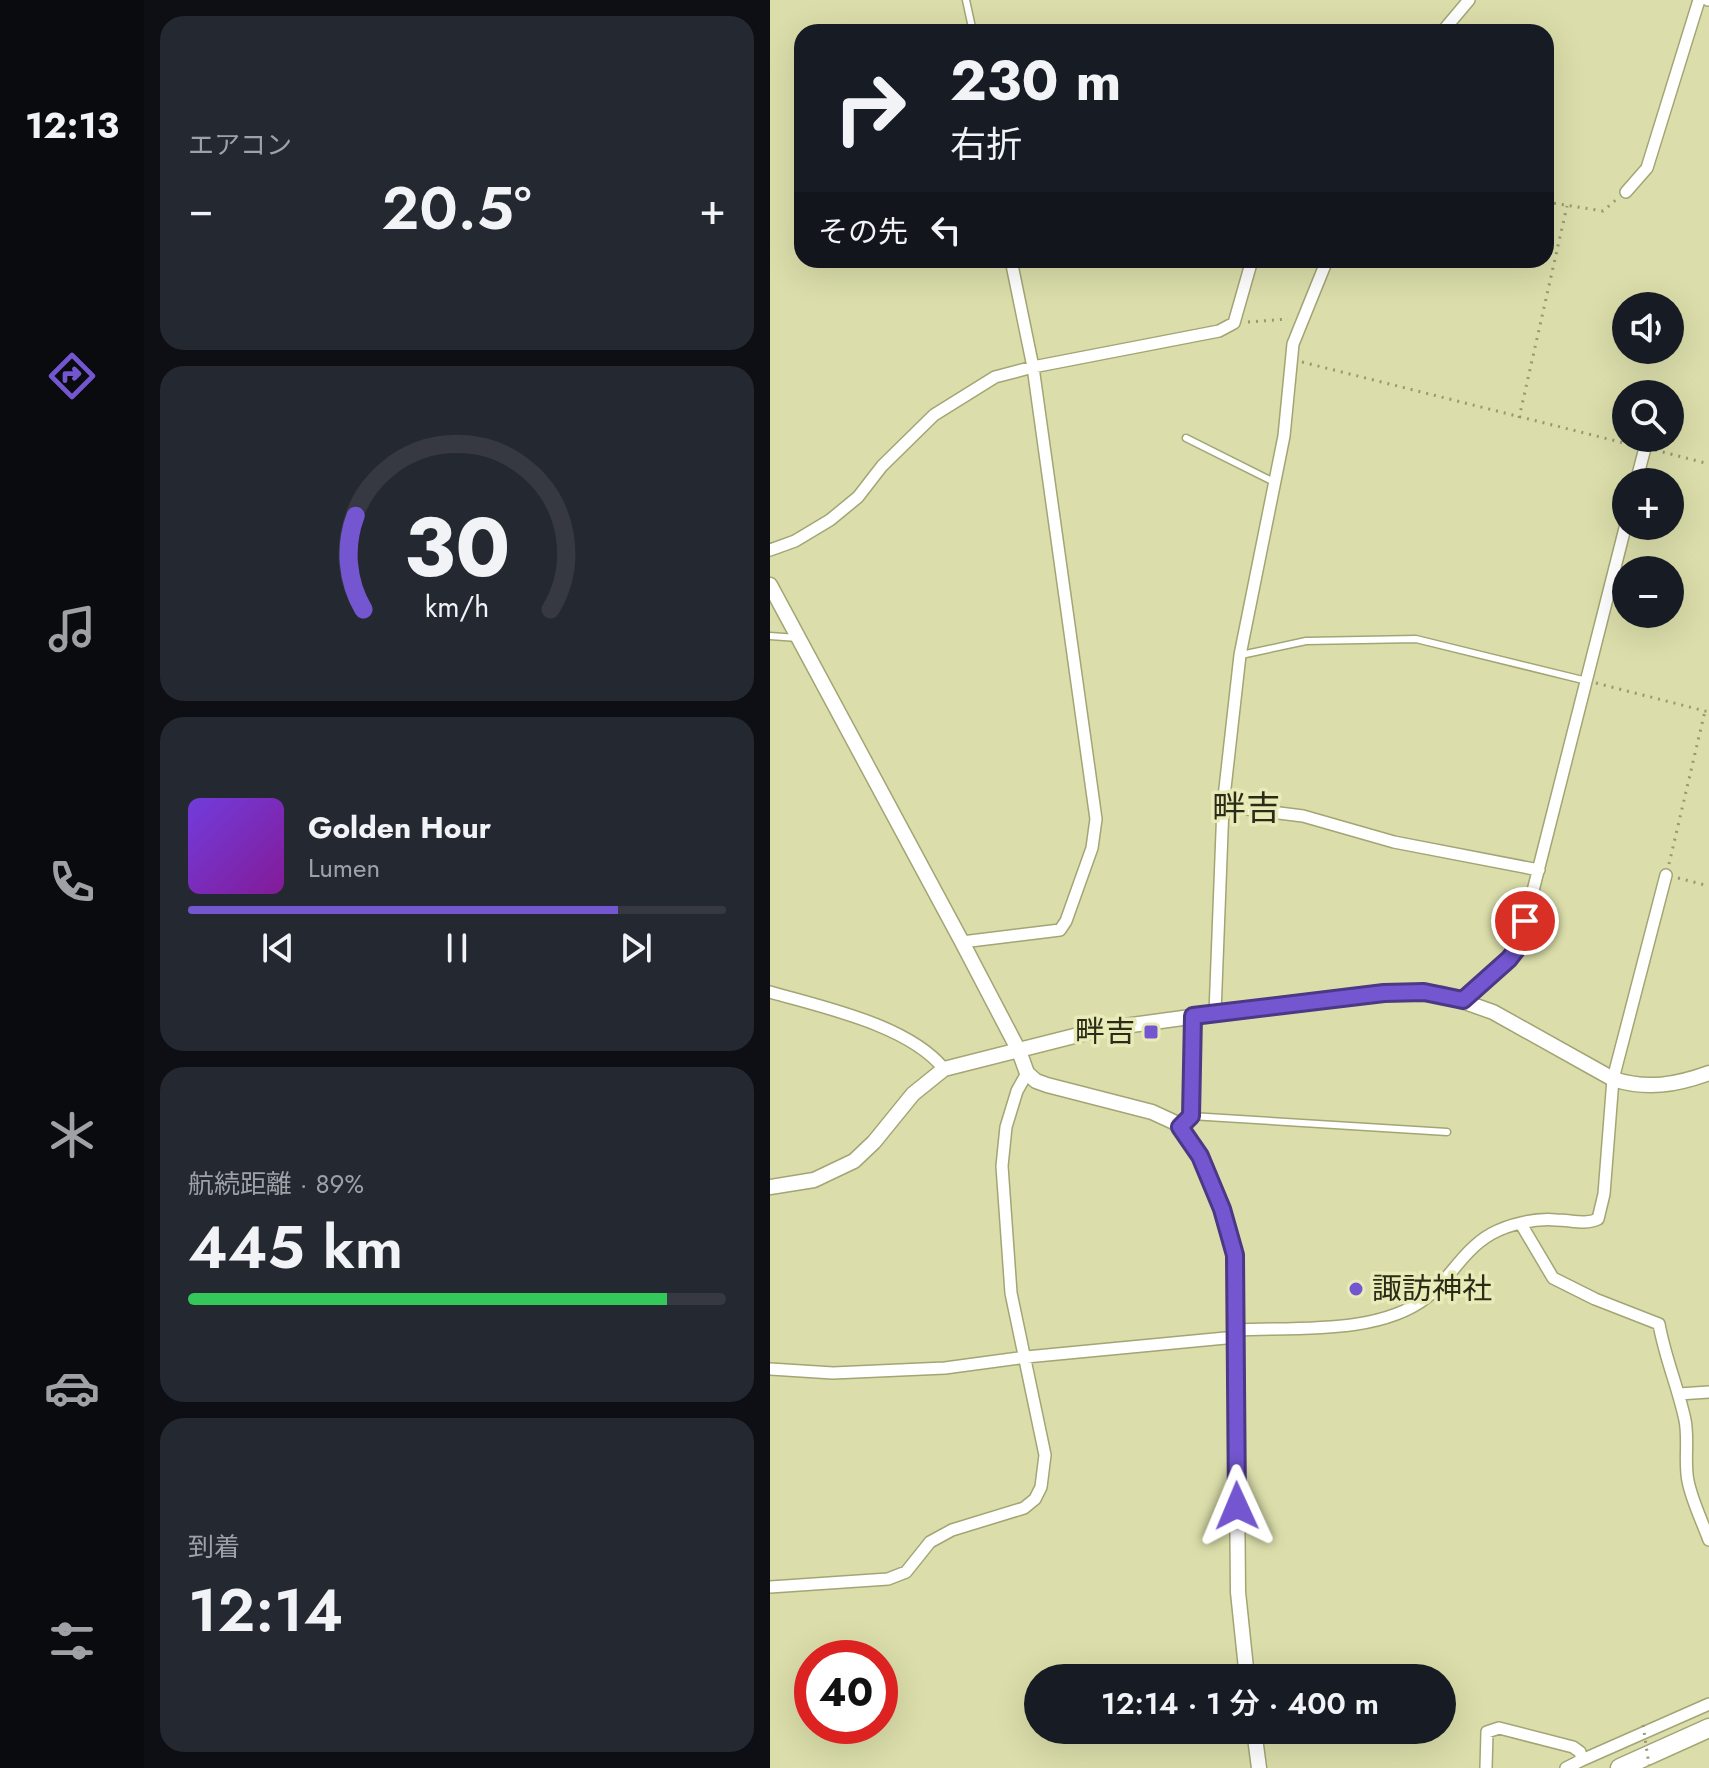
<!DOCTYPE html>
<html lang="ja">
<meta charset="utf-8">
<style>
:root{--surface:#171b24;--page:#242831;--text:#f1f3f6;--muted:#9ea1a6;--line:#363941;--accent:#7356d0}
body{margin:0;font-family:Jost,"Noto Sans JP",sans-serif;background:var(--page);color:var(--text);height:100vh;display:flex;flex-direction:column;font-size:30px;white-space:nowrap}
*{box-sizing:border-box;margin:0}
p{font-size:26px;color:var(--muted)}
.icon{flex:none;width:44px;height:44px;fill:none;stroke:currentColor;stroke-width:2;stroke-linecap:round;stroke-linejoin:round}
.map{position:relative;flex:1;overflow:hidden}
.side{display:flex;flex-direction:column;gap:16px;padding:16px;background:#0d0f14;width:626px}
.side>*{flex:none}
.banner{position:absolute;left:24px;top:24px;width:760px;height:244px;border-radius:24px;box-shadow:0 8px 32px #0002;background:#171b24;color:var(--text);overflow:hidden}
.tools{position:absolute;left:842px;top:292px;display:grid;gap:16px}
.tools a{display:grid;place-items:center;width:72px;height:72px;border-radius:50%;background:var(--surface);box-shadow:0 8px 32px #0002;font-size:40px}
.speed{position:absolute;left:24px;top:1640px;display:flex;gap:16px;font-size:40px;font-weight:700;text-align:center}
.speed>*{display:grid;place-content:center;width:104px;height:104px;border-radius:50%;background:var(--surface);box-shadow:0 8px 32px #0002;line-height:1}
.speed .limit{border:12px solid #d22;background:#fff;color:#111}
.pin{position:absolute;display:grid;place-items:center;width:68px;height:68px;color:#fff;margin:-34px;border:4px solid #fff;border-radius:50%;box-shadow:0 2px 8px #0007}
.me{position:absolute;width:88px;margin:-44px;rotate:359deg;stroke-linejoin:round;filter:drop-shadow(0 0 6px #0008)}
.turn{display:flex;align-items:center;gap:28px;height:168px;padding:0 24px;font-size:36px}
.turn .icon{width:104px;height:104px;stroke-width:2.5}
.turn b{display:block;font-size:56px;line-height:68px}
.then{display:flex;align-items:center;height:76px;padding:0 24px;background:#0003;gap:16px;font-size:30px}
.big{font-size:60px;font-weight:600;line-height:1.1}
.side .tile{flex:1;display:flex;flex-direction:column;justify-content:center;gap:12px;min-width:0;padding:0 28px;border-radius:24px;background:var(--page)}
.side .dial{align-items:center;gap:0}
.dial svg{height:208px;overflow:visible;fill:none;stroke:var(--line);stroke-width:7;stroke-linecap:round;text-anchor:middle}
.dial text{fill:var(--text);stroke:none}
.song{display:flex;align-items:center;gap:24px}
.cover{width:96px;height:96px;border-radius:12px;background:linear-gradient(135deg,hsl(260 70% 55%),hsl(290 70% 35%))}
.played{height:8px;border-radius:4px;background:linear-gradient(90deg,var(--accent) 80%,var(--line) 80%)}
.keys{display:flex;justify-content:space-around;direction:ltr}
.heat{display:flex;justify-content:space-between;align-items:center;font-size:44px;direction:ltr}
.charge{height:12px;border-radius:6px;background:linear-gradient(90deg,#34c759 89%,var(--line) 0)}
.trip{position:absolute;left:254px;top:1664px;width:432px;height:80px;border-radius:40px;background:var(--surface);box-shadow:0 8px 32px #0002;font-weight:600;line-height:80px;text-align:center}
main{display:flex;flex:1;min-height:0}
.tabs{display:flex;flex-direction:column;width:144px;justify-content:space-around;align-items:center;background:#090b0e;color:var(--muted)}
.tabs .icon{width:56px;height:56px}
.tabs .active{color:var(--accent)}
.tabs b{font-size:36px;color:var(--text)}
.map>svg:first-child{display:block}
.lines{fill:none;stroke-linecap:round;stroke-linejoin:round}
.service-casing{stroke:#a3a574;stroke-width:9}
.minor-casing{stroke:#a3a574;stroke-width:14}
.tertiary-casing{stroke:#a3a574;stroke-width:17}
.trunk-casing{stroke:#a3a574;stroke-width:21}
.path{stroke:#979971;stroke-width:3;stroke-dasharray:2 6;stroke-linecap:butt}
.service{stroke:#fff;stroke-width:6}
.minor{stroke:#fff;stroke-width:11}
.tertiary{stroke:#fff;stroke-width:14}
.trunk{stroke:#fff;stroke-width:18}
.path-bridge{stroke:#979971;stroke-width:3;stroke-dasharray:2 6;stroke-linecap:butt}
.route-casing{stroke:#4b3887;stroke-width:20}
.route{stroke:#7356d0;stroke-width:14}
.poi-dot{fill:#7356d0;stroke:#e8ebb7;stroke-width:3}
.labels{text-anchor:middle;stroke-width:7;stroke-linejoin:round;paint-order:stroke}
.poi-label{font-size:30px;fill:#2b2c18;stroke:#e8ebb7;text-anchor:end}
.quarter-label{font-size:34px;fill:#2b2c18;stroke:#e8ebb7}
</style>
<main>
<nav class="tabs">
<b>12:13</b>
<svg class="icon active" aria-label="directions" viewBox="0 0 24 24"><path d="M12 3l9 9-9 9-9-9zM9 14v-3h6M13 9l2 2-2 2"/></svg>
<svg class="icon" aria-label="music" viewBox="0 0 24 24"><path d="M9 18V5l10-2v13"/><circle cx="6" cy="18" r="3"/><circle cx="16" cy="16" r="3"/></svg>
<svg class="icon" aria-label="phone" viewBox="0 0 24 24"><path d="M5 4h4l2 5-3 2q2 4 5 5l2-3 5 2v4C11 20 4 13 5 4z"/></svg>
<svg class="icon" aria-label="climate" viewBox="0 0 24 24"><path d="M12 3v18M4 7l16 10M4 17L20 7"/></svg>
<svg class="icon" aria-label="car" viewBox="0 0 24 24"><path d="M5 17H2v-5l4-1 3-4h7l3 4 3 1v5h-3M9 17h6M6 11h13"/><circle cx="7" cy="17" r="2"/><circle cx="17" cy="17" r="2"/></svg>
<svg class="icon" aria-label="filters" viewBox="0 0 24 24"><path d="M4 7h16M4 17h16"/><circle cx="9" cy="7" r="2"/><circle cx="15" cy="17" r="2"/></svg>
</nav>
<section class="side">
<div class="tile"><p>エアコン</p>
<div class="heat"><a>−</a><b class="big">20.5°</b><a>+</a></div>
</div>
<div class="tile dial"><svg viewBox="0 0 100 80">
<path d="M14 69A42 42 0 1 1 86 69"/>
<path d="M14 69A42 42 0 0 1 11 33" stroke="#7356d0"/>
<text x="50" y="56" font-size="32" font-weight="700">30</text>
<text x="50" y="72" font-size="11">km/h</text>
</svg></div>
<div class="tile">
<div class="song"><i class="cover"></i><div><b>Golden Hour</b><p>Lumen</p></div></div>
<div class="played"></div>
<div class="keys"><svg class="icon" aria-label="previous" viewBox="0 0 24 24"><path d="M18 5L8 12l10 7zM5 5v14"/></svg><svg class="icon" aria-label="pause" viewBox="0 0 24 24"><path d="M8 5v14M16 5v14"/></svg><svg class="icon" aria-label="next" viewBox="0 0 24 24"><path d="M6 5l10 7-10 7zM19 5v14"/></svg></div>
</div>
<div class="tile"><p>航続距離 · 89%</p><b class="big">445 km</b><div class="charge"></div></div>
<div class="tile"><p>到着</p><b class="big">12:14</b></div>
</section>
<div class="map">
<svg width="939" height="1768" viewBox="0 0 939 1768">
<rect width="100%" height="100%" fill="#dbdeaa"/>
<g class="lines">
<g class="service-casing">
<path id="service" d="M196,0L203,32
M416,438L506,483
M0,636L28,638
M471,655L536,641L646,639L817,681
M421,1116L677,1132"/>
</g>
<g class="minor-casing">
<path id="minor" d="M938,0H939
M672,32L699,0
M856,192L877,168L929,0
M866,482L875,448
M0,550L25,541L60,520L88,497L112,466L164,415L225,377L263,367L449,331L464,323L482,260
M453,806L533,816L624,842L769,870
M192,942L290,930L296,921L322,848L326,819L263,367L241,260
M0,992C52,1007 139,1025 174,1069
M693,1000L739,959L749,946L856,524
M445,1013L453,806L470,655L514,436L523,344L557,260
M410,1127L421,1116L423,1016
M751,1224L783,1278L825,1299L889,1324C895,1358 908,1387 915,1420C919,1440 914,1462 918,1481C922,1501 932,1521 939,1540
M466,1330C524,1327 608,1335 656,1298C680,1279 693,1250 721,1234C739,1224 766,1218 786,1220C801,1220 815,1225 828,1219L834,1194L843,1079L896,875
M0,1369L63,1373L175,1368L256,1357L466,1337
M909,1394L939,1392
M0,1587L118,1579L136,1572L160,1542L182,1530L254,1508L265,1499L271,1487L275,1455L241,1293L232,1166L236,1127L247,1091L257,1073
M716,1768L717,1732L729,1728L803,1747L810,1752L812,1760L939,1704
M796,1768L812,1760"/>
</g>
<g class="tertiary-casing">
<path id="tertiary" d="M0,585L192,942L249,1051L257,1073L266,1081L277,1085L382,1112L408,1124L430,1156L452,1209L465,1255L468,1592L477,1678
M0,1187L44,1180L84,1161L104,1142L143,1094L174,1069L332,1029L523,1003L614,993L672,994L723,1012L843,1079C877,1090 906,1085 939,1073
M484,1730L489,1768"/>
</g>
<g class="trunk-casing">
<path id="trunk" d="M850,1768L939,1728"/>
</g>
<path class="path" d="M776,202L833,211L847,199
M478,322L518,319
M532,362L862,445
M749,418L797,206
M885,450L939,464
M826,683L939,712
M899,864L935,711
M908,878L939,886"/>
<use href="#service" class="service"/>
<use href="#minor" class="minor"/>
<use href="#tertiary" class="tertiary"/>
<use href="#trunk" class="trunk"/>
<path class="path-bridge" d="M873,1725L879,1765"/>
</g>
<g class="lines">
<g class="route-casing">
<path id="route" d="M467,1506L465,1255L452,1209L430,1156L410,1127L421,1116L423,1016L614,993L654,992L693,1000L739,959L749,946L755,921"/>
</g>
<use href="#route" class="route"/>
</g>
<g class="poi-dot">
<rect x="373" y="1024" width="16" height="16" rx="4"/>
<circle cx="586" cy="1289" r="8"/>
</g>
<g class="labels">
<g class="poi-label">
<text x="365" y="1042">畔吉</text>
<text x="602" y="1299" text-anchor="start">諏訪神社</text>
</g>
<g class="quarter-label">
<text x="476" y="820">畔吉</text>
</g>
</g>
</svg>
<div class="tools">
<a><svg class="icon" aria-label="sound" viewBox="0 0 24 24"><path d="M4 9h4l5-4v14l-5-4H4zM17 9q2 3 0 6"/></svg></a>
<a><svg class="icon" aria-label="search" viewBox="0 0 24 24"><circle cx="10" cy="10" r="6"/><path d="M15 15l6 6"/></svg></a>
<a>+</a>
<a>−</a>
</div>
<div class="speed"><div class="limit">40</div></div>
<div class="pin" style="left:755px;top:921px;background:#d93025"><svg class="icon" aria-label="arrive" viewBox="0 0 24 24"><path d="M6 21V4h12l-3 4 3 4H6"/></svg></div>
<svg class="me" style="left:467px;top:1506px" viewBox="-20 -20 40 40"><path d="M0-17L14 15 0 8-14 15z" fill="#7356d0" stroke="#fff" stroke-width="4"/></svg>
<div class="trip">12:14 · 1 分 · 400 m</div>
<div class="banner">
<div class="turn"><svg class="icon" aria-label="right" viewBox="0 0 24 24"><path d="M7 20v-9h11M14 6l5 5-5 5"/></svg><div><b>230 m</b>右折</div></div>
<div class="then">その先<svg class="icon" aria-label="left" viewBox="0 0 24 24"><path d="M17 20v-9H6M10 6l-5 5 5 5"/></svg></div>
</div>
</div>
</main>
